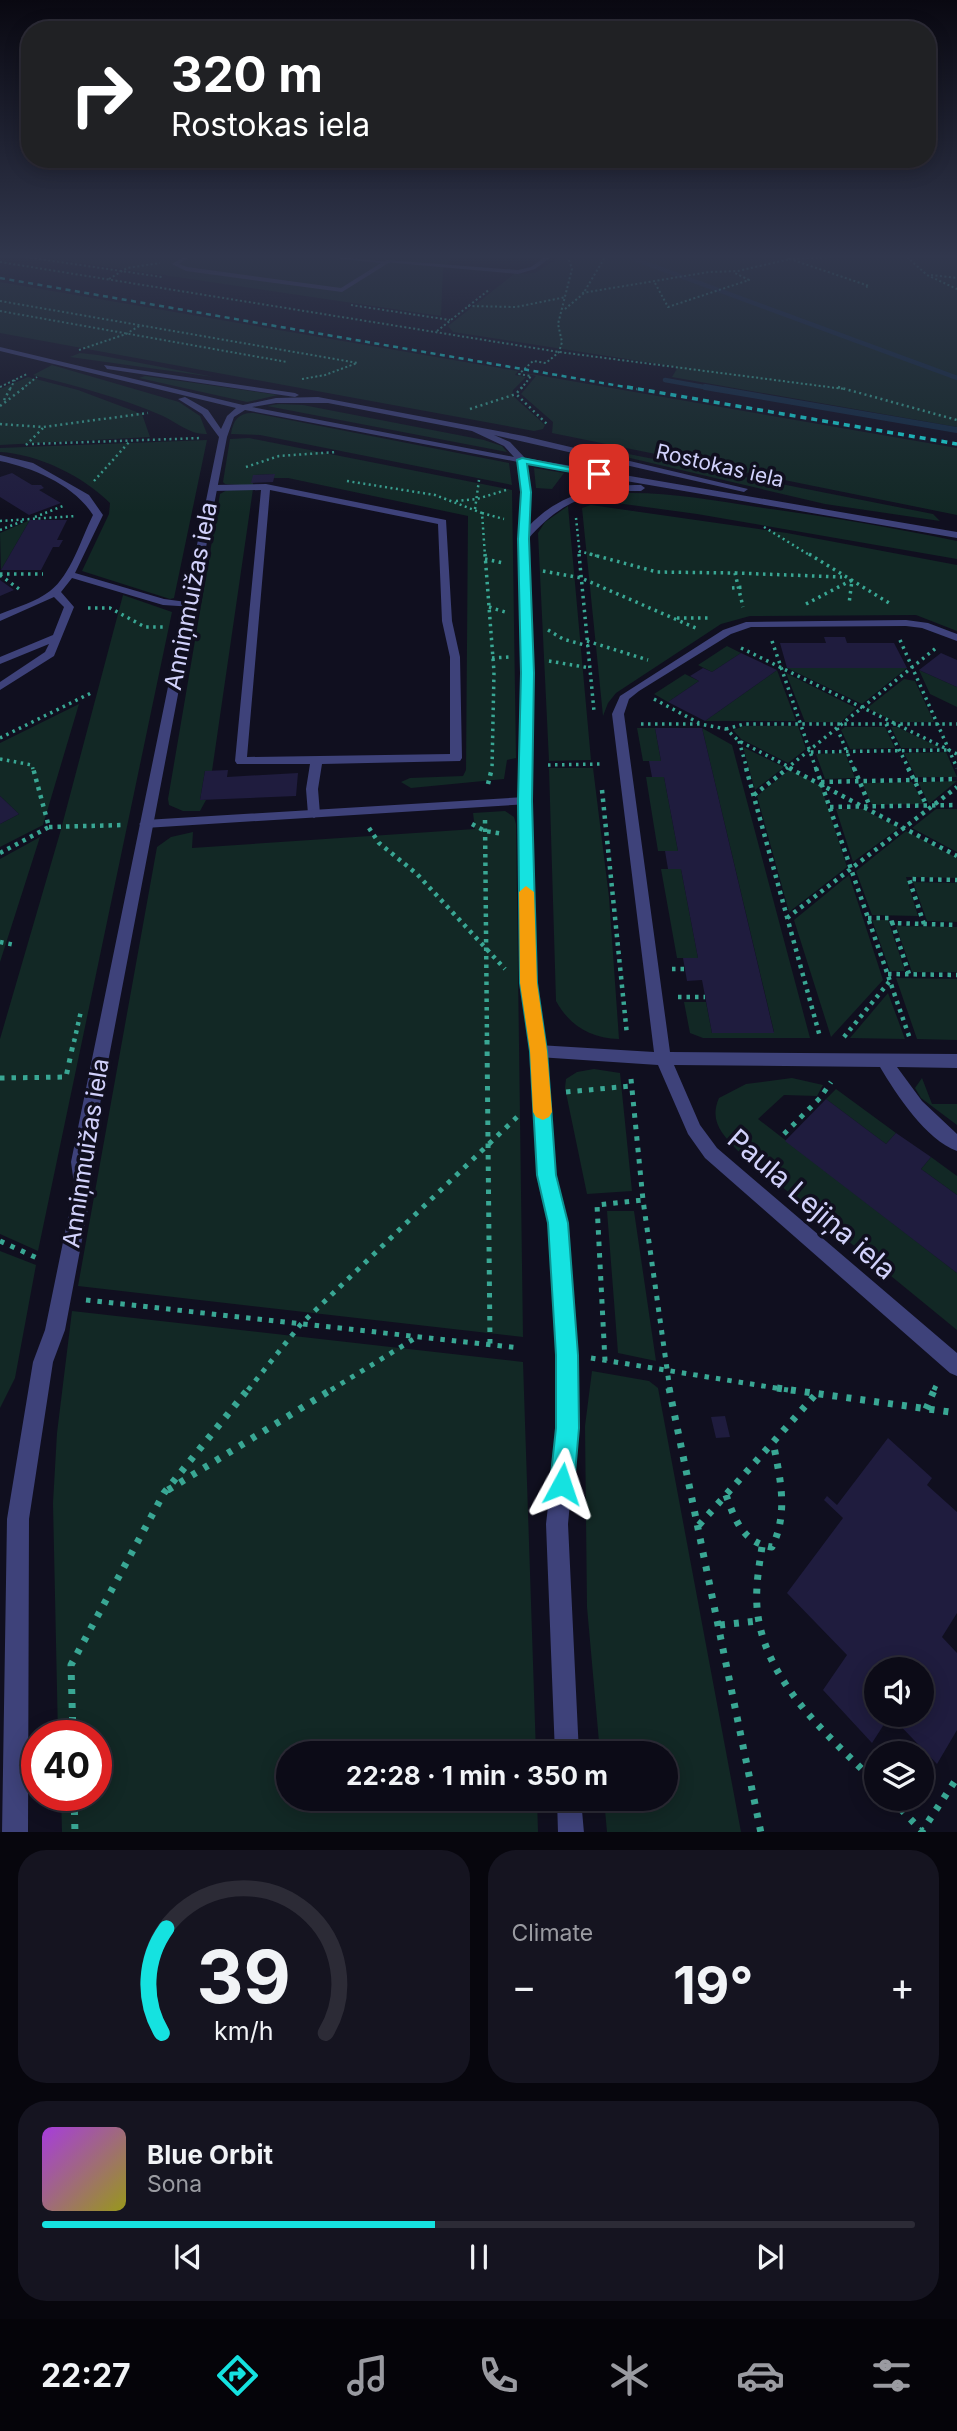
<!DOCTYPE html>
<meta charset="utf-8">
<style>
:root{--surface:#0c0b17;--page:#151420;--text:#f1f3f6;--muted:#9a9ba1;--line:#2c2b36;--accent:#15e2e0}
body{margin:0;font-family:Inter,sans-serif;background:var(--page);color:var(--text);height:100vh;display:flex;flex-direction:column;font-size:26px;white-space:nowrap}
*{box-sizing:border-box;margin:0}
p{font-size:23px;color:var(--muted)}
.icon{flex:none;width:38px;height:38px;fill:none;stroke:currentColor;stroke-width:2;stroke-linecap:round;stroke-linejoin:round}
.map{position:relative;height:1832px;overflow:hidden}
.drawer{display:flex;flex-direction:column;gap:18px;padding:18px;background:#07060d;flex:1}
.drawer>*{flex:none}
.banner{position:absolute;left:21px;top:21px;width:915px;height:147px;border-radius:28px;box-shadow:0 4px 18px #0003,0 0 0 2px var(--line);background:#202124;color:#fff;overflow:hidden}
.fabs{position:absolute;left:864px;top:1657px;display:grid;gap:14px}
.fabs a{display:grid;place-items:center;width:70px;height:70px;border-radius:50%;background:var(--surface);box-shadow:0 4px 18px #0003,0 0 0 2px var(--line);font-size:35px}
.speed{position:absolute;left:21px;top:1720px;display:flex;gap:14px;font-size:35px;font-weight:700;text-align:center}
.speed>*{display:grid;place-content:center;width:91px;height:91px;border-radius:50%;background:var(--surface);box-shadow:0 4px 18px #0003,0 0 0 2px var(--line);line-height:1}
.speed .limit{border:10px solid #d22;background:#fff;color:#111}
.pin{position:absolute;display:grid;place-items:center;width:60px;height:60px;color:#fff;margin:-30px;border-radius:14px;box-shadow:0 4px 10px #0006}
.me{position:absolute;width:77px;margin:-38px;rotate:5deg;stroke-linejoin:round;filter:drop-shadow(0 0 5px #0008)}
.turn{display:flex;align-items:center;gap:24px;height:147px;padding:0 35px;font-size:32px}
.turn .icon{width:91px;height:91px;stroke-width:2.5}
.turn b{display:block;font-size:49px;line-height:60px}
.big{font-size:52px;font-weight:700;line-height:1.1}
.drawer .widget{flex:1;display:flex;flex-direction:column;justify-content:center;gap:10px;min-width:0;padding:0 24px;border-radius:28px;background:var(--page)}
.drawer .dial{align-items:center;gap:0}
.dial svg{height:182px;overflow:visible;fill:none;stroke:var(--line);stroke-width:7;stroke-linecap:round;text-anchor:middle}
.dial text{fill:var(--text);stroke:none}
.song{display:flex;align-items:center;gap:21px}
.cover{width:84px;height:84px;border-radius:10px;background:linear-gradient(135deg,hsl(280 70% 55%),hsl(60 70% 35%))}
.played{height:7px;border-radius:4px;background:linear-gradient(90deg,var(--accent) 45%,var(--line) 45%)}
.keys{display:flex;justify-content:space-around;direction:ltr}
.heat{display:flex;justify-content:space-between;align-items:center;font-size:38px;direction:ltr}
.drawer .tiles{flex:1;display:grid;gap:18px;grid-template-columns:1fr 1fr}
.widget:last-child{grid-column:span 2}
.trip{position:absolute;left:276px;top:1741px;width:402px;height:70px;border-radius:35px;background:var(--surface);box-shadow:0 4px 18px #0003,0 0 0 2px var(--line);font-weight:700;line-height:70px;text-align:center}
.dock{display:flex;height:112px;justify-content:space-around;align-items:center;background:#050409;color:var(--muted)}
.dock .icon{width:49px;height:49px}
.dock .selected{color:var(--accent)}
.dock b{font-size:32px;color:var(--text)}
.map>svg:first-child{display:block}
.green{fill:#122825}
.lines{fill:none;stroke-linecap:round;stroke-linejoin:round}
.stream-far1{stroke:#132c44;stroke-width:4.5}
.stream{stroke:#132c44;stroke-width:6}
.building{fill:#1f1c3e}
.path-far5{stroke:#39a794;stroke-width:2;stroke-dasharray:2 2.5;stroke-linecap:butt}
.path-far4{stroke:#39a794;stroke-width:2.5;stroke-dasharray:2 3.5;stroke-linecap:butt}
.path-far3{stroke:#39a794;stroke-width:3.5;stroke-dasharray:2.5 4.5;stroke-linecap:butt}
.path-far2{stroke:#39a794;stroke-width:4.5;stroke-dasharray:3.5 5;stroke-linecap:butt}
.path-far1{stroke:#39a794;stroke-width:5;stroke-dasharray:4.5 7;stroke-linecap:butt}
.path{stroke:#39a794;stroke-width:7;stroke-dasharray:5 9;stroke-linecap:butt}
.service{fill:#3e427a;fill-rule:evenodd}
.minor{fill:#3e427a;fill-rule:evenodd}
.tertiary{fill:#3e427a;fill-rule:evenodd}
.rail-far1{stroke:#15e2e0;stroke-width:2.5;stroke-dasharray:5 4.5;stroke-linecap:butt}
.rail{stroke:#15e2e0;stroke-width:3.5;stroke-dasharray:6 5;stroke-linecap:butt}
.route{fill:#15e2e0;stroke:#0e9392;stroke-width:2}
.slow{fill:#f59e0b}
.labels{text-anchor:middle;stroke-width:7;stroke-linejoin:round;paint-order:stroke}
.far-street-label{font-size:21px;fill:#d1d1fb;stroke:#100f1f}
.street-label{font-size:24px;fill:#d1d1fb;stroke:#100f1f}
.near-street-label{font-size:28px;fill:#d1d1fb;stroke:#100f1f}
</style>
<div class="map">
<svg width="957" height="1833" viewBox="0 0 957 1833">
<rect width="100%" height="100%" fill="#100f1f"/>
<path class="green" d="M41,257H454L443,268L441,316Z
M560,257H957V427L672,377L678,367L453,332L448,326L514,274L535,273Z
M0,282L518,371L515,375L526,377L513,390L512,395L545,425L543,429L534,431L0,333Z
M80,353L98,355L214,377L70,357Z
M52,365L179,402L200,416L207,434C190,435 178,423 163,416C122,398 76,386 33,375Z
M525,373L957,448V515L552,433L553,422L521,394L536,376Z
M145,376L278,395L247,402L139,378Z
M28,377L78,390L142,414L150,437L0,445V389Z
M279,404L303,405L484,440L502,446L507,452L267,406Z
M254,413L509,463L512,485L260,435L231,434C233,420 239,412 254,413Z
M249,438L512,490L516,758L507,760L504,779L411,788L401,782L410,778L463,776L466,770L468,516L288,478H274V474L253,475V486L225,484L223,482L230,439Z
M207,440L174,598L170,599L82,571L109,514L110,503C83,476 38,454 0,452V448Z
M598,448L933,514L940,521L825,504L596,450Z
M534,468L564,473L552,489L536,488Z
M253,489L212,771H205L200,800H206L200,811H183L169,805L168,799L220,494L227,490Z
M624,493C668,492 712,500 757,507C824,516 890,527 957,541V559L697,514L587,499Z
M591,505L787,533L957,565V631L916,615L750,616L721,624L616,693L608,703L603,716L582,508Z
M568,506L591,760L549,761L538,533L545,522Z
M30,520L1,570L0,533Z
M123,595L172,612L38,1251L0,1234V1039L60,833Z
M727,646L741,653L712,672L698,665Z
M787,668H907L862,704Z
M777,670L796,721H705Z
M919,670L957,687V707L930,694Z
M786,673L856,708L841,722H805Z
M685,674L699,681L668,702L654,694Z
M904,679L915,681L934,722H895L867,708Z
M79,704L43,825L0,847V824L19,814L0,796V743Z
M744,726H798L806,749L788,763L741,739L733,730Z
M845,727H885L895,748L850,749L841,730Z
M891,727H897L941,748H901Z
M637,728H655L661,761H643Z
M702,728L732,745L810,1038H703L690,1033L684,1002H706L712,1033L774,1032Z
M743,747L784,767L755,790Z
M946,752L957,777H916L904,753Z
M845,753L855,778L825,779L816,754Z
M549,768H593L609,897L619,1039C590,1038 570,1026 556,1001Z
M789,770L821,786L847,867L789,912L757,796Z
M646,777H664L678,851H658Z
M957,781L929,804L918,782Z
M912,782L924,804L872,805L862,783Z
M836,809H863L899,828L853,862Z
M936,809H957V852L912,828Z
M505,811L514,817L516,824L523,1337L78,1286L157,847L171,837L193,832L192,848L475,829L473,813Z
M906,831L957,858V878L906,877L918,916L872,915L856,871Z
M40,837L0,962V859Z
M661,869H681L698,958H677Z
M849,875L883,980L831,1037L794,920Z
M913,882L957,883V922L927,921Z
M872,920H888L905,971H890Z
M896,926L957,927V972H912Z
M896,978L957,979V1040L917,1039Z
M888,993L905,1039L850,1038Z
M594,1069L620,1073L632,1191L587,1194L565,1088L566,1079L577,1072Z
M792,1078L823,1085L817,1096L784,1095L758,1119L957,1273V1330L737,1150C722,1134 709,1121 719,1098L746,1084Z
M922,1078L932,1104H957V1125L921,1098L915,1088Z
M836,1089L896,1133L886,1144L826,1099Z
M931,1157L957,1176V1195L921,1169Z
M607,1211H634L656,1361L618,1353Z
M0,1251L36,1265L15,1378L0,1408Z
M72,1311L523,1362L536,1753L289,1754V1799H537L538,1832H62L61,1796H96V1736H58L53,1503L57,1433Z
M592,1371L649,1381L658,1388L741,1832H607L604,1799H667V1754L600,1753L587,1607L585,1426Z"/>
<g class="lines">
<path class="stream-far1" d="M629,257L957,378
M665,380L715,389"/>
<path class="stream" d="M705,387L957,430"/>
</g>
<path class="building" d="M12,473L32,485H41L44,488L39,490L61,503L29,515L0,497V477Z
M275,474L273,482L251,483L253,475Z
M30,520H67L57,540H63L59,547H53L41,570H1Z
M0,580L14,590L0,596Z
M824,637H845L847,643H894L907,668H787L780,643H826Z
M741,653L777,670L705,721L668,702L699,681L690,676L703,668L712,672Z
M941,653L957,660V687L919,670Z
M655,728H702L774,1033H712L702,980L687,981L683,958H698L681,869H668L665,851H678L664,777H652L649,761H661Z
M228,770L227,777L298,773L296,796L200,800L205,771Z
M0,796L19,814L0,824Z
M826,1099L886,1144L896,1133L931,1157L921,1169L957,1195V1273L785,1141Z
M725,1416L730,1437L716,1438L711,1417Z
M888,1438L932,1478L927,1485L957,1512V1613L942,1637L957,1653V1730L937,1764L890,1715H922V1670H877V1715H890L872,1743L823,1690L847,1655L787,1593L843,1518L824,1500L827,1496L837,1505Z"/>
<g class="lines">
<path class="path-far5" d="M26,257L162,277
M831,257L790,259L869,286L866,287
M907,257L927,275L957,289
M0,262L559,352L844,389
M931,275L957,278
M109,279L127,268L160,263
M655,283L668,307L749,280L735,273
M582,293L709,272L738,271L790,259L787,257
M0,301L358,363
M351,305L450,320
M468,306L516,307L566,297
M565,309L583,294L605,257
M0,311L287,362
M437,331L490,289
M79,350L126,334L141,325
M302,379L325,375L357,363
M0,387L27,374
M10,389L15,380
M22,389L37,377
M521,389L531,376L519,374L533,361L546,363L559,352L562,342L558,324L572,269L568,257"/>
<path class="path-far4" d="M522,387L516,394L548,425
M838,387L957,420
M4,400L11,387
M0,406L25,387
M470,409L516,394
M0,424L43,427L148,413
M32,444L202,438
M26,445L43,428
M246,467L279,456L337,452
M94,481L130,441
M347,481L435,495L482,513L485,556
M456,501L477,499L506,490
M475,509L479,480
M482,513L504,519
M35,517L63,506
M576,518L580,556
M0,521L76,516
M764,527L811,556
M0,530L23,521
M579,551L597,556"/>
<path class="path-far3" d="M485,554L494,672L492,769
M579,554L594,711
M590,554L657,572L735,573L743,607
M809,554L889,603
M485,559L503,563
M543,571L581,578L698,629
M735,573L842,577
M0,574H43
M0,575L19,589
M732,588L745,587
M806,604L852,580L849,604
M489,607L505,612
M88,608H110L145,627H165
M677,618H711
M548,630L563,639L588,646
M900,640L957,768
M587,641L648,660
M772,641L816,769
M741,648L957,754
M492,658L509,657
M549,661L590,668
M654,699L699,723
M641,724H700L726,729L739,741L793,769
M886,724L909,769
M837,728L854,769
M726,729L744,724H957
M0,738L91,693
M739,741L747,769
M811,752L947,750
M0,759L32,765L33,769
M548,765L600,764
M786,769L936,648"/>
<path class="path-far2" d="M746,768L820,1037
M789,768L957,856
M816,768L910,1039
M854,768L870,807
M908,768L927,806
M821,782L957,779
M488,784L492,768
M602,790L627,1035
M754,795L788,768
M830,807L957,805
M485,820L487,1042
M472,824L485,831L504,834
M49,827L125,825
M369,828L379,843L417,874L505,969
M0,853L49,827L33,768
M787,918L957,787
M868,918H891L892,923L957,925
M892,922L909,974
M924,924L909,879L957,880
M0,942L15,945
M672,969H685
M888,974L957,975
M678,997H705
M844,1037L889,982
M74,1042L81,1011"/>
<path class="path-far1" d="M487,1040L490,1344
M0,1078L66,1077L74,1040
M631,1079L643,1200L670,1390
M566,1092L631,1086
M784,1134L820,1098L831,1082
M0,1241L37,1258
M86,1300L520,1348
M591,1358L788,1390
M605,1361L597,1205L643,1200
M248,1390L301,1324L517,1117
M331,1390L417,1337
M934,1390L938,1381"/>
<path class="path" d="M669,1388L761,1833
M777,1388L957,1413
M926,1409L935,1388
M168,1490L334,1388
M726,1495C735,1520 743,1543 772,1547C789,1512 780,1478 773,1442
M699,1525L816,1394
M762,1547C758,1572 754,1597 759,1622C772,1689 831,1738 877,1784
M720,1625L757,1621
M73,1736L71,1665L164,1493L249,1388
M74,1796L75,1833
M891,1799L922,1831L957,1778"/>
<path class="service" d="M183,257H189L179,264L187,267L341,288L381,263L341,259L338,257L390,262L342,292L186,271L172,264Z
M266,484L446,520L452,621L460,657L462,758L460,761L322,764L318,789L320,814L314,818L308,814L306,789L310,764H237L235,761L261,490L213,491L209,488L213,485ZM270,490L438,524L442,621L450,657V754L247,757Z"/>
<path class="minor" d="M545,257H551L535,269L518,274L384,262L387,260L518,270L531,267Z
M0,455L33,463L89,495L103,515L75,573L164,599L194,603V607L163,605L72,578L61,592L74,607L54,656L0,690V682L45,652L49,644L0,664V657L53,635L64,607L54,597L0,621V614C17,607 36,602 50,591C71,575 81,539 93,515C74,485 34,468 0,461Z
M906,620L928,623L957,634V641L922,628L906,626L751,627L731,634L639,691L629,699L624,714L670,1052L957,1054V1068L897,1067L922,1101L957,1134V1151C926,1140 896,1094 880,1067L674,1065L700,1125L717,1148L957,1353V1376L950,1373L705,1158L688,1134L658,1065L538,1057L532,1056L530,1051L532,1046L538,1045L654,1052L612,714L620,696L723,630L746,622Z
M525,797L531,801L529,804L145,828L139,824L145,820Z"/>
<path class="tertiary" d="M0,347L243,405L276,398L318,397L524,436L748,489L744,492L494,435L510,442L525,458L957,532V538L527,464L530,492L528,527C558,494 598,485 641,485L645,488L641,491C590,490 561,501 528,539L533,673L531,801L535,983L546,1051L555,1175L567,1223L577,1355V1428L568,1524L579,1754H555L546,1524L557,1428V1355L549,1223L537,1175L530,1051L521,983L519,801L523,673L518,539L522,492L518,462L245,410L234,417L227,437L89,1162L92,1184L88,1208L65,1330L53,1362L29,1519L28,1833H2L7,1519L33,1362L45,1330L70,1208L74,1184L71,1162L219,437L202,414L178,399L185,397L208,410L221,429L227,416L236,408L0,351ZM276,403H328L472,431L504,446L514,457L252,407Z
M104,365L295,393L299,395L295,397L107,369Z
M557,1799H581L584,1833H558Z"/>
<path class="rail-far1" d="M0,278L637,389"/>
<path class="rail" d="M627,387L957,444"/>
</g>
<linearGradient id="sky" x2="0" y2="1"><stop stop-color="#090811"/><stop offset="0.5" stop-color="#31374d"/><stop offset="1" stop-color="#31374d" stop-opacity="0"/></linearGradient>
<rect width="957" height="513" fill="url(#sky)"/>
<path class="route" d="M522,458L604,474L599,477L527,464L531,492L529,539L534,673L532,801L537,983L547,1051L556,1175L568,1223L578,1355L579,1428L574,1484L571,1492L562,1496L554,1492L550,1484L556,1428V1355L548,1223L537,1175L530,1051L520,983L518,801L521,673L518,539L521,492L517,460Z"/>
<path class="slow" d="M526,886L534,892L537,983L547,1051L552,1112L549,1117L543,1120L536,1117L533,1112L530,1051L520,983L519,892Z"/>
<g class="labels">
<g class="far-street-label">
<text transform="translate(720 466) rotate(13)" y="7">Rostokas iela</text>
</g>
<g class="street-label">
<text transform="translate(191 596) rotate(-79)" y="8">Anniņmuižas iela</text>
<text transform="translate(86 1153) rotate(-81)" y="8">Anniņmuižas iela</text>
</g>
<g class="near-street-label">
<text transform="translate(812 1204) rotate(41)" y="10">Paula Lejiņa iela</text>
</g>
</g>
</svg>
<div class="fabs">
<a><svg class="icon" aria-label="sound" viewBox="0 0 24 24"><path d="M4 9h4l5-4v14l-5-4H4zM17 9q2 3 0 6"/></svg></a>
<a><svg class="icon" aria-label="layers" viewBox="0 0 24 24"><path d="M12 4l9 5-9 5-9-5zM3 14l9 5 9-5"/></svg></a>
</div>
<div class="speed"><div class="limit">40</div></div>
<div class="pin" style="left:599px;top:474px;background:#d93025"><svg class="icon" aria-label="arrive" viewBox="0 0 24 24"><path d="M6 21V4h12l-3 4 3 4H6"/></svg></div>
<svg class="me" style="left:562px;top:1484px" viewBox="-20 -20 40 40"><path d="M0-17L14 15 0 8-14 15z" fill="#15e2e0" stroke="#fff" stroke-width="4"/></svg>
<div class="trip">22:28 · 1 min · 350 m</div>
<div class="banner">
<div class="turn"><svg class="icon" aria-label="right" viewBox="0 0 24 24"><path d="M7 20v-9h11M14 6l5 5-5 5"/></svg><div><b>320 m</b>Rostokas iela</div></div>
</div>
</div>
<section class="drawer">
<div class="tiles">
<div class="widget dial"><svg viewBox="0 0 100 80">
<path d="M14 69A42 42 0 1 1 86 69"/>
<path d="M14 69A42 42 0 0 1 16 23" stroke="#15e2e0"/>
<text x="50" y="56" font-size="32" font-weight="700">39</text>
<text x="50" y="72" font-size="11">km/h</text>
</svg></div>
<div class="widget"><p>Climate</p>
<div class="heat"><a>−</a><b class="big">19°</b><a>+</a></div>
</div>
<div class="widget">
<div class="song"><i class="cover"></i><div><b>Blue Orbit</b><p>Sona</p></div></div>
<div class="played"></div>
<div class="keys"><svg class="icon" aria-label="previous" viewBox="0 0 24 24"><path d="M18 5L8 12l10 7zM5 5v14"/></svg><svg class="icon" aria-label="pause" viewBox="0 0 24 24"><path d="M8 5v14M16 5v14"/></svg><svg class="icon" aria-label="next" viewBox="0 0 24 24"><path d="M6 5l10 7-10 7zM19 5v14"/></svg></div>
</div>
</div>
</section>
<nav class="dock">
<b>22:27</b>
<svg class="icon selected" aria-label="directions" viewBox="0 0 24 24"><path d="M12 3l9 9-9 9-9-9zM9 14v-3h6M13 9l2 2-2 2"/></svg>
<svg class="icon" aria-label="music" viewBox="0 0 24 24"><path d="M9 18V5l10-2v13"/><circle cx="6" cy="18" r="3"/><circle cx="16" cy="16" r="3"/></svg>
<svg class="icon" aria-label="phone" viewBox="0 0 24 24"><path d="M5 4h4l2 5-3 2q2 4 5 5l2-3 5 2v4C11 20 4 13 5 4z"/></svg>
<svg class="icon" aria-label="climate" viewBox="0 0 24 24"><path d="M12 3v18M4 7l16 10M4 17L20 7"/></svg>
<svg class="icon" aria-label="car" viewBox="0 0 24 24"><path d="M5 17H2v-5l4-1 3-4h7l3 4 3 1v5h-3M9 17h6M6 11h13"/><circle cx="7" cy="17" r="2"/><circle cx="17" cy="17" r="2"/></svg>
<svg class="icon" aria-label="filters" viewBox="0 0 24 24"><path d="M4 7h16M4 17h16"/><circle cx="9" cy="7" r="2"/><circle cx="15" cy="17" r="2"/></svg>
</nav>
